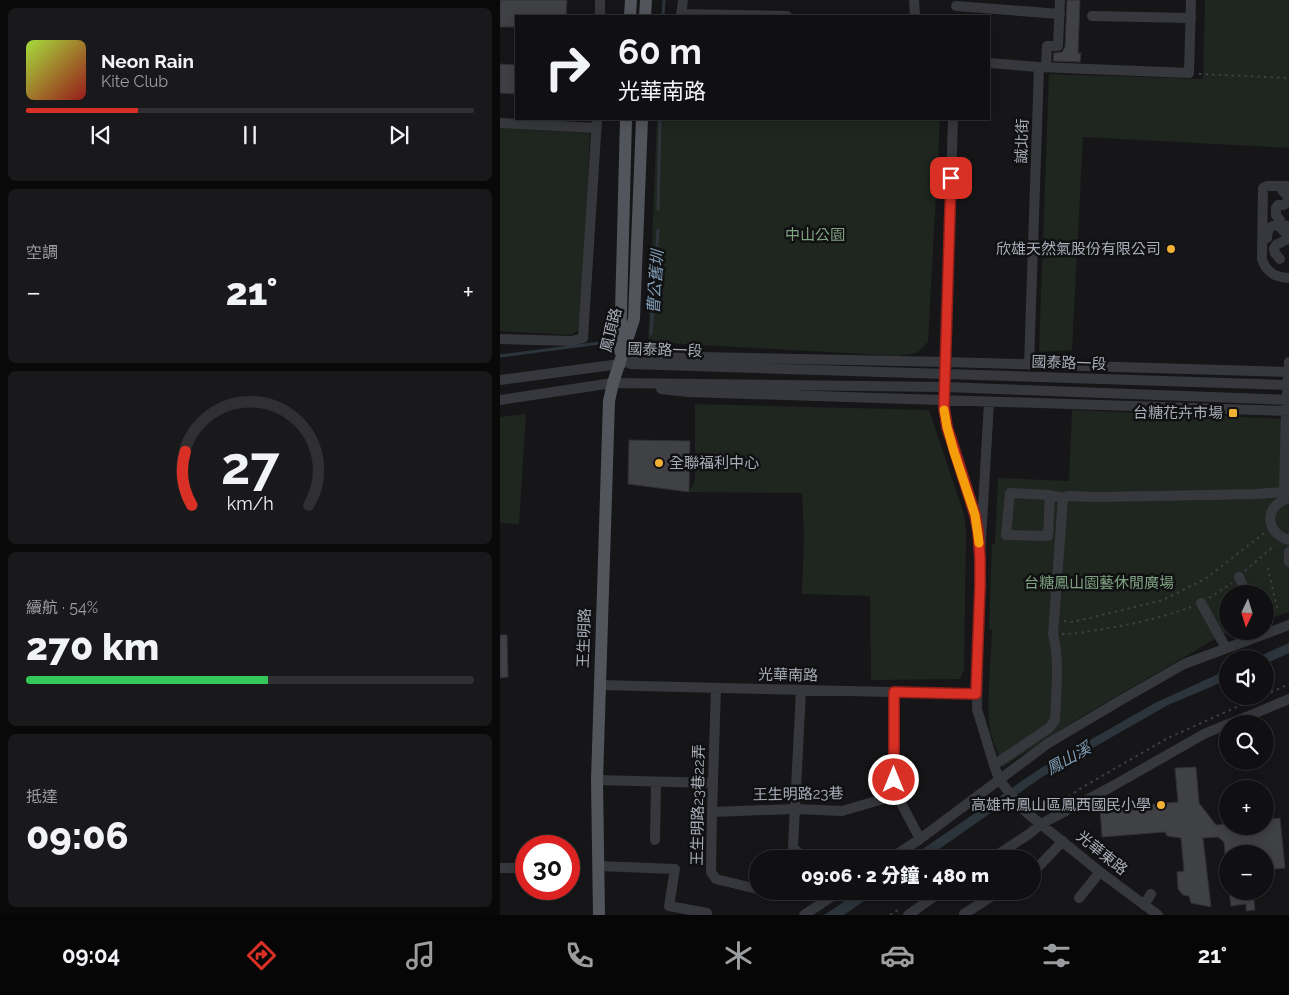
<!DOCTYPE html>
<html lang="zh-TW">
<meta charset="utf-8">
<style>
:root{--surface:#101012;--page:#19191b;--text:#f1f3f6;--muted:#9c9d9f;--line:#303032;--accent:#d93025}
body{margin:0;font-family:Raleway,"Noto Sans TC",sans-serif;background:var(--page);color:var(--text);height:100vh;display:flex;flex-direction:column;font-size:19px;white-space:nowrap}
*{box-sizing:border-box;margin:0}
p{font-size:16px;color:var(--muted)}
.icon{flex:none;width:28px;height:28px;fill:none;stroke:currentColor;stroke-width:2;stroke-linecap:round;stroke-linejoin:round}
.map{position:relative;flex:1;overflow:hidden}
.panel{display:flex;flex-direction:column;gap:8px;padding:8px;background:#09090a;width:500px}
.panel>*{flex:none}
.guide{position:absolute;left:15px;top:15px;width:475px;height:105px;border-radius:0px;box-shadow:0 2px 12px #0003,0 0 0 1px var(--line);background:#101012;color:var(--text);overflow:hidden}
.needle{width:32px;rotate:184deg}
.buttons{position:absolute;left:719px;top:585px;display:grid;gap:10px}
.buttons a{display:grid;place-items:center;width:55px;height:55px;border-radius:50%;background:var(--surface);box-shadow:0 2px 12px #0003,0 0 0 1px var(--line);font-size:25px}
.speed{position:absolute;left:15px;top:835px;display:flex;gap:10px;font-size:25px;font-weight:700;text-align:center}
.speed>*{display:grid;place-content:center;width:65px;height:65px;border-radius:50%;background:var(--surface);box-shadow:0 2px 12px #0003,0 0 0 1px var(--line);line-height:1}
.speed .limit{border:8px solid #d22;background:#fff;color:#111}
.pin{position:absolute;display:grid;place-items:center;width:42px;height:42px;color:#fff;margin:-21px;border-radius:10px;box-shadow:0 2px 8px #0006}
.me{position:absolute;width:55px;margin:-28px;rotate:0deg;stroke-linejoin:round;filter:drop-shadow(0 0 4px #0008)}
.turn{display:flex;align-items:center;gap:18px;height:105px;padding:0 20px;font-size:22px}
.turn .icon{width:65px;height:65px;stroke-width:2.5}
.turn b{display:block;font-size:35px;line-height:42px}
.big{font-size:38px;font-weight:800;line-height:1.1}
.panel .tile{flex:1;display:flex;flex-direction:column;justify-content:center;gap:8px;min-width:0;padding:0 18px;border-radius:8px;background:var(--page)}
.panel .dial{align-items:center;gap:0}
.dial svg{height:130px;overflow:visible;fill:none;stroke:var(--line);stroke-width:7;stroke-linecap:round;text-anchor:middle}
.dial text{fill:var(--text);stroke:none}
.song{display:flex;align-items:center;gap:15px}
.cover{width:60px;height:60px;border-radius:8px;background:linear-gradient(135deg,hsl(80 70% 55%),hsl(0 70% 35%))}
.played{height:5px;border-radius:2px;background:linear-gradient(90deg,var(--accent) 25%,var(--line) 25%)}
.keys{display:flex;justify-content:space-around;direction:ltr}
.heat{display:flex;justify-content:space-between;align-items:center;font-size:28px;direction:ltr}
.charge{height:8px;border-radius:4px;background:linear-gradient(90deg,#34c759 54%,var(--line) 0)}
.trip{position:absolute;left:249px;top:850px;width:292px;height:50px;border-radius:25px;background:var(--surface);box-shadow:0 2px 12px #0003,0 0 0 1px var(--line);font-weight:800;line-height:50px;text-align:center}
.tabs{display:flex;height:80px;justify-content:space-around;align-items:center;background:#060607;color:var(--muted)}
.tabs .icon{width:35px;height:35px}
.tabs .current{color:var(--accent)}
.tabs b{font-size:22px;color:var(--text)}
main{display:flex;flex:1;min-height:0}
.map>svg:first-child{display:block}
.green{fill:#1e261f}
.water{fill:#2c353c}
.lines{fill:none;stroke-linecap:round;stroke-linejoin:round}
.stream{stroke:#2c353c;stroke-width:3}
.building{fill:#404145;stroke:#303034}
.path{stroke:#3d3f44;stroke-width:2;stroke-dasharray:2.5 4;stroke-linecap:butt}
.minor{stroke:#37383d;stroke-width:10}
.major{stroke:#53555c;stroke-width:12}
.route-casing{stroke:#8d1f18;stroke-width:12}
.route{stroke:#d93025;stroke-width:9}
.slow{stroke:#f59e0b;stroke-width:9}
.poi-dot{fill:#f2b134;stroke:#111113;stroke-width:2}
.labels{text-anchor:middle;stroke-width:5;stroke-linejoin:round;paint-order:stroke}
.street-label{font-size:15px;fill:#a8adb8;stroke:#111113}
.park-label{font-size:15px;fill:#7fa381;stroke:#111113}
.poi-label{font-size:15px;fill:#a8adb8;stroke:#111113;text-anchor:end}
.water-label{font-size:16px;font-style:italic;fill:#7f9bb3;stroke:#111113}
</style>
<main>
<section class="panel">
<div class="tile">
<div class="song"><i class="cover"></i><div><b>Neon Rain</b><p>Kite Club</p></div></div>
<div class="played"></div>
<div class="keys"><svg class="icon" aria-label="previous" viewBox="0 0 24 24"><path d="M18 5L8 12l10 7zM5 5v14"/></svg><svg class="icon" aria-label="pause" viewBox="0 0 24 24"><path d="M8 5v14M16 5v14"/></svg><svg class="icon" aria-label="next" viewBox="0 0 24 24"><path d="M6 5l10 7-10 7zM19 5v14"/></svg></div>
</div>
<div class="tile"><p>空調</p>
<div class="heat"><a>−</a><b class="big">21°</b><a>+</a></div>
</div>
<div class="tile dial"><svg viewBox="0 0 100 80">
<path d="M14 69A42 42 0 1 1 86 69"/>
<path d="M14 69A42 42 0 0 1 10 36" stroke="#d93025"/>
<text x="50" y="56" font-size="32" font-weight="700">27</text>
<text x="50" y="72" font-size="11">km/h</text>
</svg></div>
<div class="tile"><p>續航 · 54%</p><b class="big">270 km</b><div class="charge"></div></div>
<div class="tile"><p>抵達</p><b class="big">09:06</b></div>
</section>
<div class="map">
<svg width="789" height="915" viewBox="0 0 789 915">
<rect width="100%" height="100%" fill="#161618"/>
<path class="green" d="M705,0H789V148L583,137L572,350L539,352L549,74L703,79Z
M157,119H440L428,342L417,353L399,356L148,342Z
M0,128L90,133L81,329L71,335L0,331Z
M195,404L429,410L464,514L466,531L464,670L460,679L371,680L370,596L302,594L304,535L302,493L189,492L195,480Z
M572,410L789,419V612L765,620V594H728V631H732L722,635L579,718L503,767L490,732L488,705L492,630L489,629L492,544H495L498,478L569,481Z
M26,414L19,524L0,523V417Z"/>
<path class="water" d="M789,643V653L765,664V659H753Z
M727,670V680L668,705L542,777L425,859H408L541,768L655,703Z
M360,891H378L344,915H324Z"/>
<g class="lines">
<path class="stream" d="M163,16L164,0
M158,209L160,119
M151,334L158,230
M0,356L100,343"/>
</g>
<path class="building" d="M0,0H67L66,16H16V27H0Z
M567,0H580L578,53H581L580,62L553,61L554,53L562,52L565,47Z
M0,64L16,65V94L0,93Z
M129,440L190,441L189,492L128,484Z
M0,635H7L8,677L0,678Z
M696,767L699,803L716,825L728,824V826H765V820L780,818L785,868L765,870V854H725L724,842L718,837L703,838L711,907L691,903L689,896L683,895L678,889L677,872L684,871L681,838L667,836L665,832L602,837L600,809L678,802L675,768Z
M729,891H753L755,910L746,911V904L731,906Z"/>
<g class="lines">
<path class="path" d="M699,74L789,78
M745,571L775,545
M709,598L732,583
M718,613L728,608
M765,613L777,608L768,568
M564,621L573,622L663,600L705,579L764,533
M562,634C574,634 585,632 597,630C629,625 661,618 691,607
M765,695L789,684
M563,800L583,787L668,738L761,696
M477,859L483,855
M390,915L401,908"/>
<path class="minor" d="M414,0L415,16
M456,6L560,14
M181,14L287,16
M100,16V0
M181,16L183,0
M592,16L691,18
M489,63L539,67
M546,67L547,46H558L560,0
M0,123L97,128
M789,186H767L763,188L762,259C766,273 776,277 789,278
M780,220L776,215V208L778,205H784L788,200V197L782,190
M779,226L788,236V239L776,245L774,249L775,253L780,259
M767,238C768,222 776,225 789,226
M0,339L72,341L83,338L97,119
M131,364L789,385
M529,365L539,67L689,73L691,0
M445,368L453,119
M0,380L120,364L150,356L445,362L789,372
M161,389L188,392L789,411
M444,395C444,442 471,482 477,528
M0,400L113,383L444,387L789,400
M489,402L480,558L477,709L494,765L499,779L517,803L527,813L600,872L658,915
M550,495L548,536L506,535L510,493L550,495L563,498L568,496L594,497L655,496L756,494L784,492
M789,497L784,492L786,411L789,362
M789,498C764,505 764,533 789,540
M789,552V562
M739,577L747,594
M701,603L726,648
M99,685L477,694
M216,688L212,812L211,872L216,879L257,889
M301,690L293,847L304,859
M729,724L789,699
M494,765L549,728L555,720C556,692 560,661 553,634L563,498
M97,780L213,783
M394,798V693
M212,812L295,809L342,811L390,797L394,798L400,801L420,839
M155,840L156,782
M390,859L420,839L547,744L621,700L684,664L789,625
M491,859L529,834L541,824L611,787L704,734L728,724
M98,866L175,869L169,906L207,913
M0,868H23
M532,870L538,867L563,841
M579,898L600,872
M644,905L651,894
M464,914L500,891
M304,915L340,891
M408,915L442,891"/>
<path class="major" d="M130,16L131,0
M145,16L146,0
M120,351L126,119
M99,915L97,780L109,401L113,383L134,319L142,119"/>
</g>
<g class="lines">
<g class="route-casing">
<path id="route" d="M394,780V692L476,694L480,586V558L478,531L475,515L451,439L447,427L444,407L451,178"/>
</g>
<use href="#route" class="route"/>
<path class="slow" d="M444,410L447,427L454,452L475,515L479,543"/>
</g>
<g class="poi-dot">
<circle cx="671" cy="249" r="5"/>
<rect x="728" y="408" width="10" height="10" rx="2.5"/>
<circle cx="159" cy="463" r="5"/>
<circle cx="661" cy="805" r="5"/>
</g>
<g class="labels">
<g class="street-label">
<text transform="translate(522 141) rotate(-88)" y="5">誠北街</text>
<text transform="translate(111 330) rotate(-76)" y="5">鳳頂路</text>
<text transform="translate(165 350) rotate(2)" y="5">國泰路一段</text>
<text transform="translate(569 363) rotate(2)" y="5">國泰路一段</text>
<text transform="translate(84 638) rotate(-88)" y="5">王生明路</text>
<text transform="translate(288 675) rotate(1)" y="5">光華南路</text>
<text transform="translate(298 794) rotate(-1)" y="5">王生明路23巷</text>
<text transform="translate(198 805) rotate(-89)" y="5">王生明路23巷22弄</text>
<text transform="translate(602 853) rotate(39)" y="5">光華東路</text>
</g>
<g class="park-label">
<text x="315" y="240">中山公園</text>
<text x="599" y="588">台糖鳳山園藝休閒廣場</text>
</g>
<g class="poi-label">
<text x="661" y="254">欣雄天然氣股份有限公司</text>
<text x="723" y="418">台糖花卉市場</text>
<text x="169" y="468" text-anchor="start">全聯福利中心</text>
<text x="651" y="810">高雄市鳳山區鳳西國民小學</text>
</g>
<g class="water-label">
<text transform="translate(155 282) rotate(-86)" y="6">曹公舊圳</text>
<text transform="translate(568 758) rotate(-29)" y="6">鳳山溪</text>
</g>
</g>
</svg>
<div class="buttons">
<a><svg class="needle" viewBox="-14 -14 28 28"><path d="M0-13l5 13h-10z" fill="#e53935"/><path d="M0 13l5-13h-10z" fill="#9c9d9f"/></svg></a>
<a><svg class="icon" aria-label="sound" viewBox="0 0 24 24"><path d="M4 9h4l5-4v14l-5-4H4zM17 9q2 3 0 6"/></svg></a>
<a><svg class="icon" aria-label="search" viewBox="0 0 24 24"><circle cx="10" cy="10" r="6"/><path d="M15 15l6 6"/></svg></a>
<a>+</a>
<a>−</a>
</div>
<div class="speed"><div class="limit">30</div></div>
<div class="pin" style="left:451px;top:178px;background:#d93025"><svg class="icon" aria-label="arrive" viewBox="0 0 24 24"><path d="M6 21V4h12l-3 4 3 4H6"/></svg></div>
<svg class="me" style="left:394px;top:780px" viewBox="-20 -20 40 40"><circle r="17" fill="#d93025" stroke="#fff" stroke-width="3"/><path d="M0-11L8 9 0 5-8 9z" fill="#fff"/></svg>
<div class="trip">09:06 · 2 分鐘 · 480 m</div>
<div class="guide">
<div class="turn"><svg class="icon" aria-label="right" viewBox="0 0 24 24"><path d="M7 20v-9h11M14 6l5 5-5 5"/></svg><div><b>60 m</b>光華南路</div></div>
</div>
</div>
</main>
<nav class="tabs">
<b>09:04</b>
<svg class="icon current" aria-label="directions" viewBox="0 0 24 24"><path d="M12 3l9 9-9 9-9-9zM9 14v-3h6M13 9l2 2-2 2"/></svg>
<svg class="icon" aria-label="music" viewBox="0 0 24 24"><path d="M9 18V5l10-2v13"/><circle cx="6" cy="18" r="3"/><circle cx="16" cy="16" r="3"/></svg>
<svg class="icon" aria-label="phone" viewBox="0 0 24 24"><path d="M5 4h4l2 5-3 2q2 4 5 5l2-3 5 2v4C11 20 4 13 5 4z"/></svg>
<svg class="icon" aria-label="climate" viewBox="0 0 24 24"><path d="M12 3v18M4 7l16 10M4 17L20 7"/></svg>
<svg class="icon" aria-label="car" viewBox="0 0 24 24"><path d="M5 17H2v-5l4-1 3-4h7l3 4 3 1v5h-3M9 17h6M6 11h13"/><circle cx="7" cy="17" r="2"/><circle cx="17" cy="17" r="2"/></svg>
<svg class="icon" aria-label="filters" viewBox="0 0 24 24"><path d="M4 7h16M4 17h16"/><circle cx="9" cy="7" r="2"/><circle cx="15" cy="17" r="2"/></svg>
<b>21°</b>
</nav>
